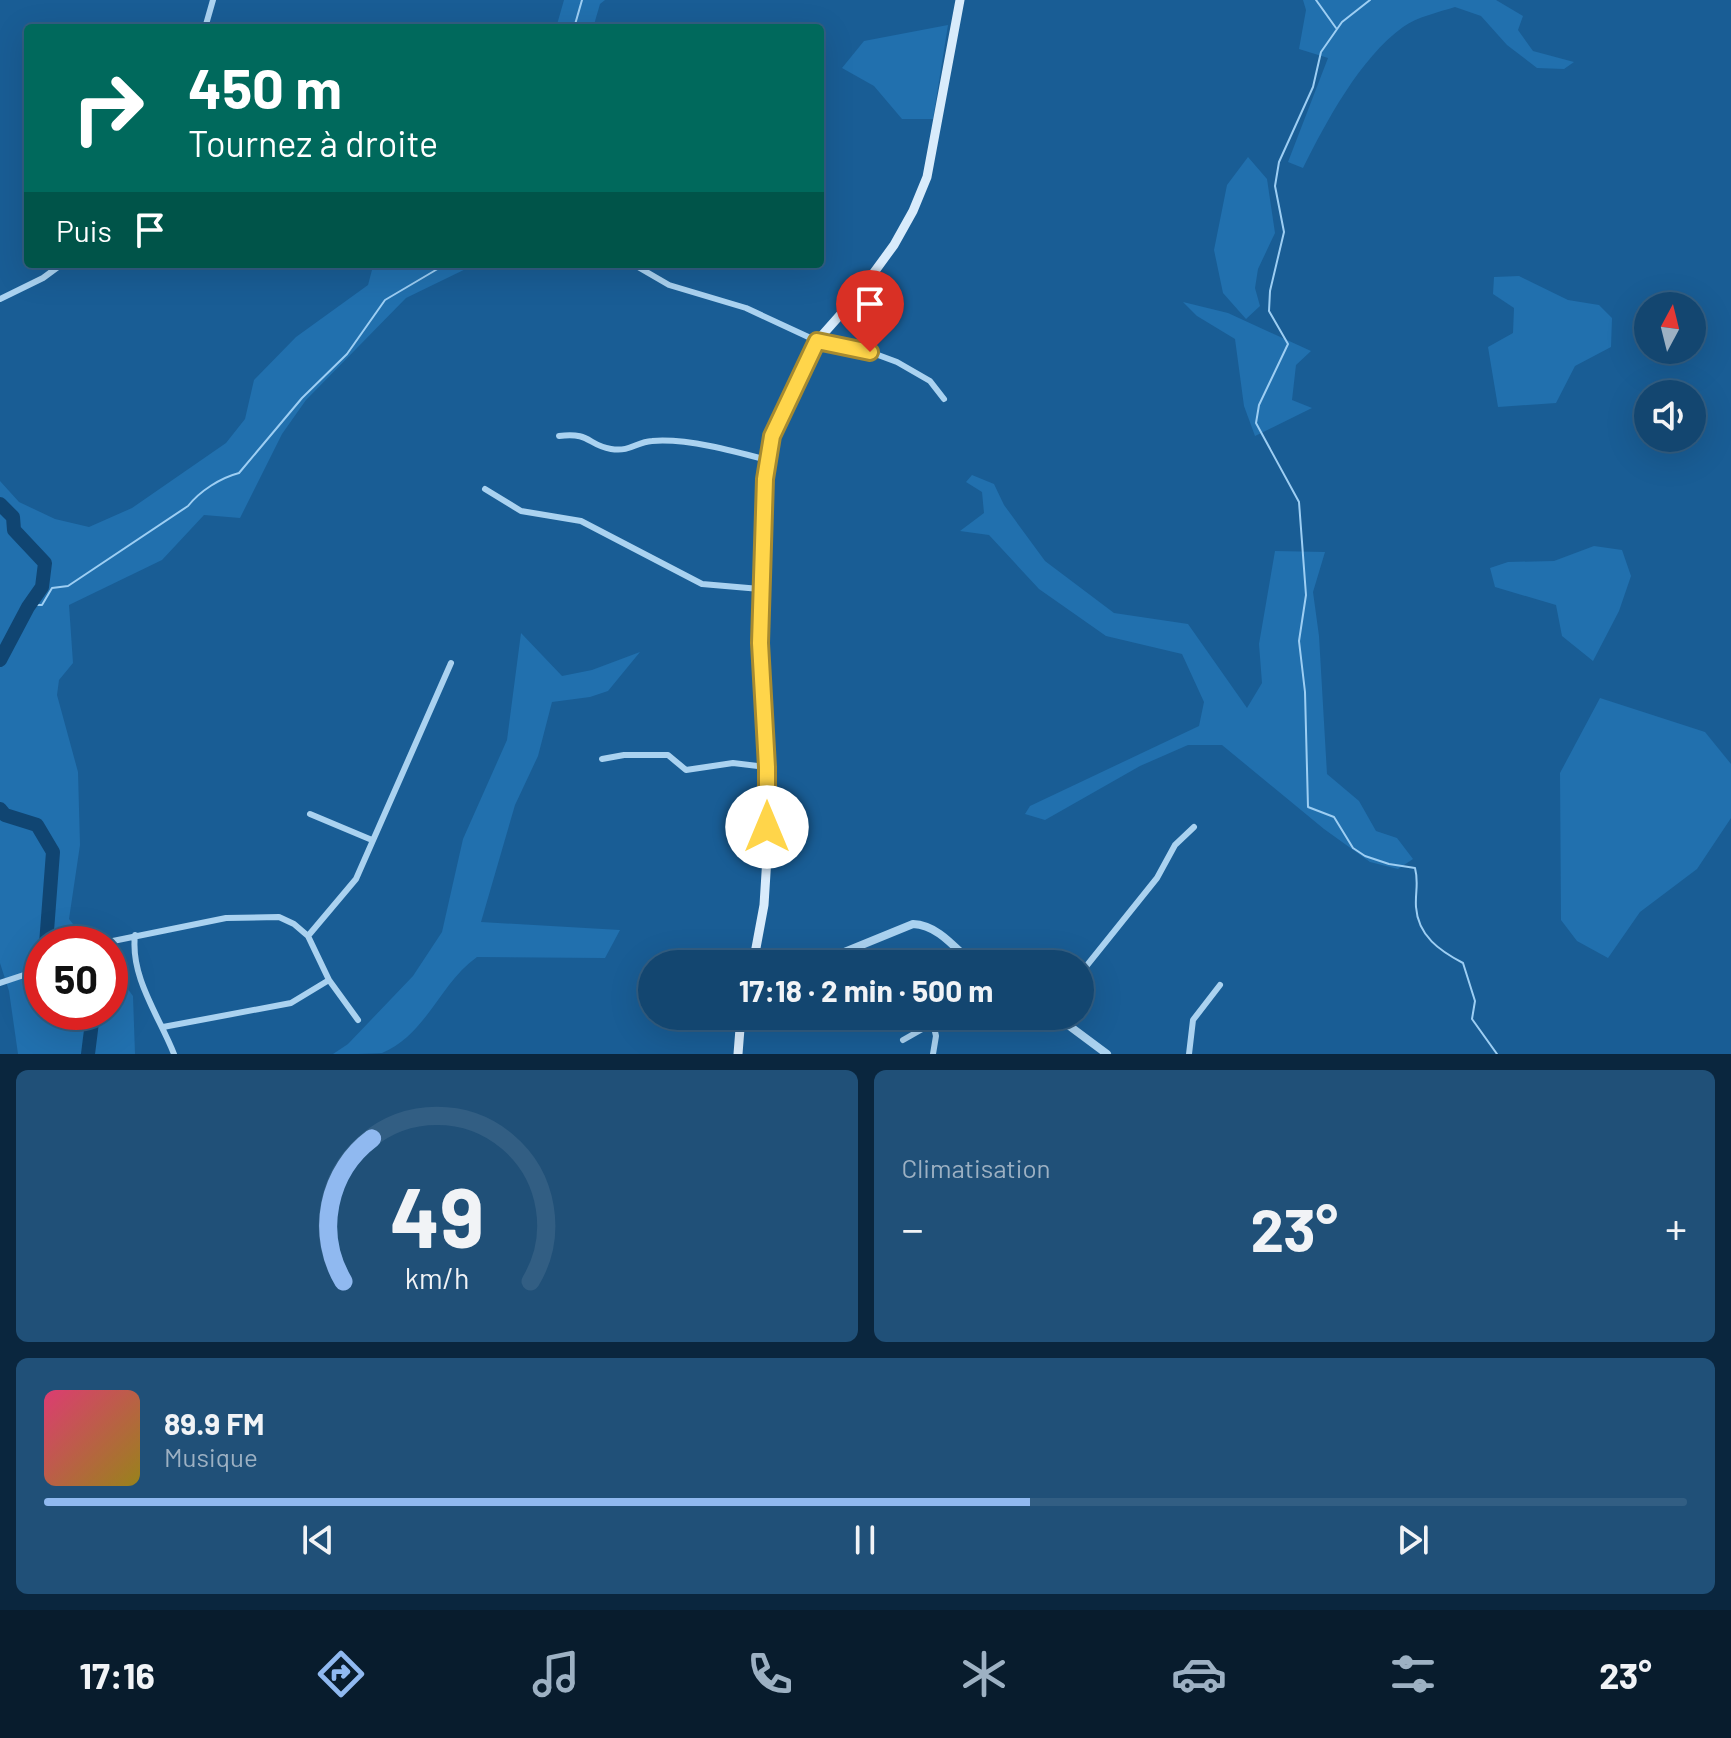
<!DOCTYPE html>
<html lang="fr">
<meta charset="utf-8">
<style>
:root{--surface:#134670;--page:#205078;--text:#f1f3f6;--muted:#9db1c3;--line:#325e83;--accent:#90b9f0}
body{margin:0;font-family:Barlow,sans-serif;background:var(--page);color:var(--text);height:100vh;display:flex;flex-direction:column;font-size:30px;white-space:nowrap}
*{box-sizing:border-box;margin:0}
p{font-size:26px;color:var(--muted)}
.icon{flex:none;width:44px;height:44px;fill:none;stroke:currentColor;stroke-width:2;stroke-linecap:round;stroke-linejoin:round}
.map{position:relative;height:1054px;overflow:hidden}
.details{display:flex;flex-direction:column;gap:16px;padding:16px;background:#0a263e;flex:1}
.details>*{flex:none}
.top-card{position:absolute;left:24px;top:24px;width:800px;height:244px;border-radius:8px;box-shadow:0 8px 32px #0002,0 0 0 2px var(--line);background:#00695c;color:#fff;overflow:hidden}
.needle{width:52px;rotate:7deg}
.controls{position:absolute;left:1634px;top:292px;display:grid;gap:16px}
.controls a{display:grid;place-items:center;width:72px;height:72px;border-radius:50%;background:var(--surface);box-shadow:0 8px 32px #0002,0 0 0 2px var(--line);font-size:40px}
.speed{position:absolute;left:24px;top:926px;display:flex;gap:16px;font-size:40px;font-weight:700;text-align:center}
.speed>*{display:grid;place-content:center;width:104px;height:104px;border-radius:50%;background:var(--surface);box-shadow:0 8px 32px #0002,0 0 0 2px var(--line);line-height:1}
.speed .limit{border:12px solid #d22;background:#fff;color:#111}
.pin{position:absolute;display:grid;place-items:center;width:68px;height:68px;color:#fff;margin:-82px -34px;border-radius:50% 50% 50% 0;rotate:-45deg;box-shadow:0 0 8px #0007}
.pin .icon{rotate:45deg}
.me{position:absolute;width:88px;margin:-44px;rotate:0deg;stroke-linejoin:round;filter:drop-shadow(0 0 6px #0008)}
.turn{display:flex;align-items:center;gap:28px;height:168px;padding:0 32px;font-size:36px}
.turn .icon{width:104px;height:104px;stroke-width:2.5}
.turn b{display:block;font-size:56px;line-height:68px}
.then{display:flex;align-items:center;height:76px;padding:0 32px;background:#0003;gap:16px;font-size:30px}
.big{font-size:60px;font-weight:700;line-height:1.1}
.details .tile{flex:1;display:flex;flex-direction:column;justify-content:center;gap:12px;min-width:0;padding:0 28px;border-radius:12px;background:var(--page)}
.details .dial{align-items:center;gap:0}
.dial svg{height:208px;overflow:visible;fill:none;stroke:var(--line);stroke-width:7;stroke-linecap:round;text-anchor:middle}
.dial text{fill:var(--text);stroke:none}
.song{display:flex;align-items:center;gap:24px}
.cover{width:96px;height:96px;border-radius:12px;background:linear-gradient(135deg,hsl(340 70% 55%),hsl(50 70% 35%))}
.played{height:8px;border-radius:4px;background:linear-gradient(90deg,var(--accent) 60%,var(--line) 60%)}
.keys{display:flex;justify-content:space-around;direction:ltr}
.heat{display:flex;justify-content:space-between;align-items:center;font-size:44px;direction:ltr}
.details .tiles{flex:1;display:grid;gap:16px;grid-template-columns:1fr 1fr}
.tile:last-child{grid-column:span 2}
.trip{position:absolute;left:638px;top:950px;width:456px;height:80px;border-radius:40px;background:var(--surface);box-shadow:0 8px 32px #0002,0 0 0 2px var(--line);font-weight:700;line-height:80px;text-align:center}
.dock{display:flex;height:128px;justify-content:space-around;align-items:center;background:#081c2d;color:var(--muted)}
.dock .icon{width:56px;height:56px}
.dock .active{color:var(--accent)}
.dock b{font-size:36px;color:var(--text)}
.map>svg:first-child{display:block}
.green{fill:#2170ae}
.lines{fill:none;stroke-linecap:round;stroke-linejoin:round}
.stream{stroke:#9dcef3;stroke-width:2}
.river{stroke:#104572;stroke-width:14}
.minor{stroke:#aad2f0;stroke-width:6}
.tertiary{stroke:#aad2f0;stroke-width:8}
.secondary{stroke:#d8ebfb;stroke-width:9}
.route-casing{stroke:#a68a30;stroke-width:20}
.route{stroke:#ffd54a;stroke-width:14}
</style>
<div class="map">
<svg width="1731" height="1054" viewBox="0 0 1731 1054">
<rect width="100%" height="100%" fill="#195d95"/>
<path class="green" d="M564,0H605L600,4L593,28H556Z
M1303,0H1496L1523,16L1518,30L1533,51L1574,62L1564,69L1537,68L1507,45L1481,16L1455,7C1439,12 1417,17 1403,27C1360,58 1326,122 1303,168L1288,162L1328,58L1299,49L1306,10Z
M948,25L933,119H902L874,86L842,68L864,41Z
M1248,157L1267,179L1275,233L1258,269L1255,288L1260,306L1246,319L1223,293L1214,250L1227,185Z
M385,264H476L406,298L306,400L282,434L240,518L204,515L162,560L69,605L73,663L59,680L57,695L78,772L80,845L69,919L89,944H42V1012H110V965L133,996L135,1054H18L9,991L0,963V481L19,502L55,519L89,527L132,508L226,443L245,419L254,380L296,337L368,285L372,270Z
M1519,276L1568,300L1599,305L1612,318L1611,347L1575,366L1556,403L1498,407L1488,347L1513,333L1514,308L1493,294L1494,277Z
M1183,302L1228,313L1311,351L1296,365L1292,400L1312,408L1255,436L1244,406L1235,339L1197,316Z
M972,475L994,484L1004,505L1045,561L1114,613L1188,624L1247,708L1262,683L1259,644L1275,551L1325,552L1313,592L1319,636L1327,774L1359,801L1376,831L1397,838L1413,859L1398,869L1370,862L1324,829L1222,745H1188L1140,766L1045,820L1025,814L1030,806L1199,726L1204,702L1182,654L1106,636L1039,589L989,535L960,531L984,513L982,492L966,482Z
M1594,546L1622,550L1631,576L1619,611L1593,661L1562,636L1556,605L1495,587L1490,568L1508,562L1554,561Z
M521,633L562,676L592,670L640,652L608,691L590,697L552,702L538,756L515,805L481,922L620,930L605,958L477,957C440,983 427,1034 382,1053C369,1054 347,1054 333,1054L348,1044L413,976L442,932L463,839L507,740Z
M1600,698L1705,732L1731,764V818L1697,869L1640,912L1608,958L1577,941L1561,920L1560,773Z"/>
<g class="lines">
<path class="stream" d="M1316,0L1336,28
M1370,0L1342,22L1321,52L1313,87L1279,162L1275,186L1284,232L1270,291L1269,311L1288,344L1259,405L1256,423L1299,502L1306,595L1299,641L1305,692L1308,807L1334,817L1353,848L1365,856L1389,864L1415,868C1419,883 1415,892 1416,907C1418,936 1440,951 1463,963L1475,1001L1472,1019L1497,1054
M574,28L582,0
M29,605H42L52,588L68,586L188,506C200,491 220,478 239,473L302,398L347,354L385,300L446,264"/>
<path class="river" d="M0,504L13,517L14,530L45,563L42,587L28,607L0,660
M0,809L5,815L37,825L53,852L46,944
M84,1012L92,1022L88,1054"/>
<path class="minor" d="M205,28L213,0
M638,267L669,285L746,308L817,341L870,352L897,362L930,381L944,399
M0,299L43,278L62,264
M559,436C591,432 587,445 611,449C631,452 636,442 652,441C686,438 734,451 767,460
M485,489L521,511L581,521L702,584L760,589
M602,759L624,755H668L686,770L733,763L767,767
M310,814L372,840
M135,935C130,977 159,1016 174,1054
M308,936L356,879L451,663
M103,943L226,918L279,917L294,924L308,936L329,980L358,1020
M1080,974L1157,878L1175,845L1194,827
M0,983L33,972
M163,1027L291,1003L329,980
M903,1040L933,1023L962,1016
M933,1054L936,1036L933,1023
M1189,1054L1193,1020L1220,985"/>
<path class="tertiary" d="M815,964L913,924C938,925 955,948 973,964
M1056,1016L1107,1054"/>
<path class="secondary" d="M753,964L764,905L767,857V767L760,643L764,498L772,436L817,341L856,297L894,245L913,211L927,177L960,0
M738,1054L741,1016"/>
</g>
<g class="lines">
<g class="route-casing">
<path id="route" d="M767,827V767L760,643L765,479L772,436L817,341L870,352"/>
</g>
<use href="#route" class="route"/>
</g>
</svg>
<div class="controls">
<a><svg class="needle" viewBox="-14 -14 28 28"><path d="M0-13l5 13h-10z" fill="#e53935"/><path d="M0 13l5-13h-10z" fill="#9db1c3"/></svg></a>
<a><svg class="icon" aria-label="sound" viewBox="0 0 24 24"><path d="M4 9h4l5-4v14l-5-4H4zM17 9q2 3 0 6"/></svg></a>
</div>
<div class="speed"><div class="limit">50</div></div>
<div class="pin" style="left:870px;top:352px;background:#d93025"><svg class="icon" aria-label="arrive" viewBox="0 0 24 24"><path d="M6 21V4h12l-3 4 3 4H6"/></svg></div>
<svg class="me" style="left:767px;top:827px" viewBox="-20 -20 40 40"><circle r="19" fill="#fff"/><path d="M0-13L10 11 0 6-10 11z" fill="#ffd54a"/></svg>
<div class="trip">17:18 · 2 min · 500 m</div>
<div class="top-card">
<div class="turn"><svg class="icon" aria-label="right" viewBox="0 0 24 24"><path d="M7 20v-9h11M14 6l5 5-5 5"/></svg><div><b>450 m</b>Tournez à droite</div></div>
<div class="then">Puis<svg class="icon" aria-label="arrive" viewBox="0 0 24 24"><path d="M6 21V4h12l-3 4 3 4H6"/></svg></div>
</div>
</div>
<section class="details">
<div class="tiles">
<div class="tile dial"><svg viewBox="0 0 100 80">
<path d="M14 69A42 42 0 1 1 86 69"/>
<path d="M14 69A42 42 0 0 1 25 14" stroke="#90b9f0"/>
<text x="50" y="56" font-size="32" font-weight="700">49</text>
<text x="50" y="72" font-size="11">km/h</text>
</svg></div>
<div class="tile"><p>Climatisation</p>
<div class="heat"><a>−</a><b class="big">23°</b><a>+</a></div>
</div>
<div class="tile">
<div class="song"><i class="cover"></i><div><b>89.9 FM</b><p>Musique</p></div></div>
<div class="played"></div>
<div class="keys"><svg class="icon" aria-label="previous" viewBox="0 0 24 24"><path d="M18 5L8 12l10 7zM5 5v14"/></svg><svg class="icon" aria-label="pause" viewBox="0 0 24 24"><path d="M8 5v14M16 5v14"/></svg><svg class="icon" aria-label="next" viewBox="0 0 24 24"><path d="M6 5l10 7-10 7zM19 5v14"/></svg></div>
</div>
</div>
</section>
<nav class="dock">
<b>17:16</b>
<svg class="icon active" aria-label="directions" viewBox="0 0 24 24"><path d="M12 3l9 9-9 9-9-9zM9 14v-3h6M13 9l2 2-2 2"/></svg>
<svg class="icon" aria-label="music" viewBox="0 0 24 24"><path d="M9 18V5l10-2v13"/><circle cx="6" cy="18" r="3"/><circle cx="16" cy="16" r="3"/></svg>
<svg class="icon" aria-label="phone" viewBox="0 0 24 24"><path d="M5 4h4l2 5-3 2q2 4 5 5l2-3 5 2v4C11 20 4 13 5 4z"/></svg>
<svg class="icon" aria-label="climate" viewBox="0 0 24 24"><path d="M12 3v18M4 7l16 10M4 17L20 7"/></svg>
<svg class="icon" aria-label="car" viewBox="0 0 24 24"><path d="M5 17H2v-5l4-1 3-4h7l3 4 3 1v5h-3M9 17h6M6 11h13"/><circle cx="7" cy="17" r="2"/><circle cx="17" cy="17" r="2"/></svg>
<svg class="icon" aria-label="filters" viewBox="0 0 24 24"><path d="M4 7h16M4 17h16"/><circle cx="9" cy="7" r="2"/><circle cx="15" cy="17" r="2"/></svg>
<b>23°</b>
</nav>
